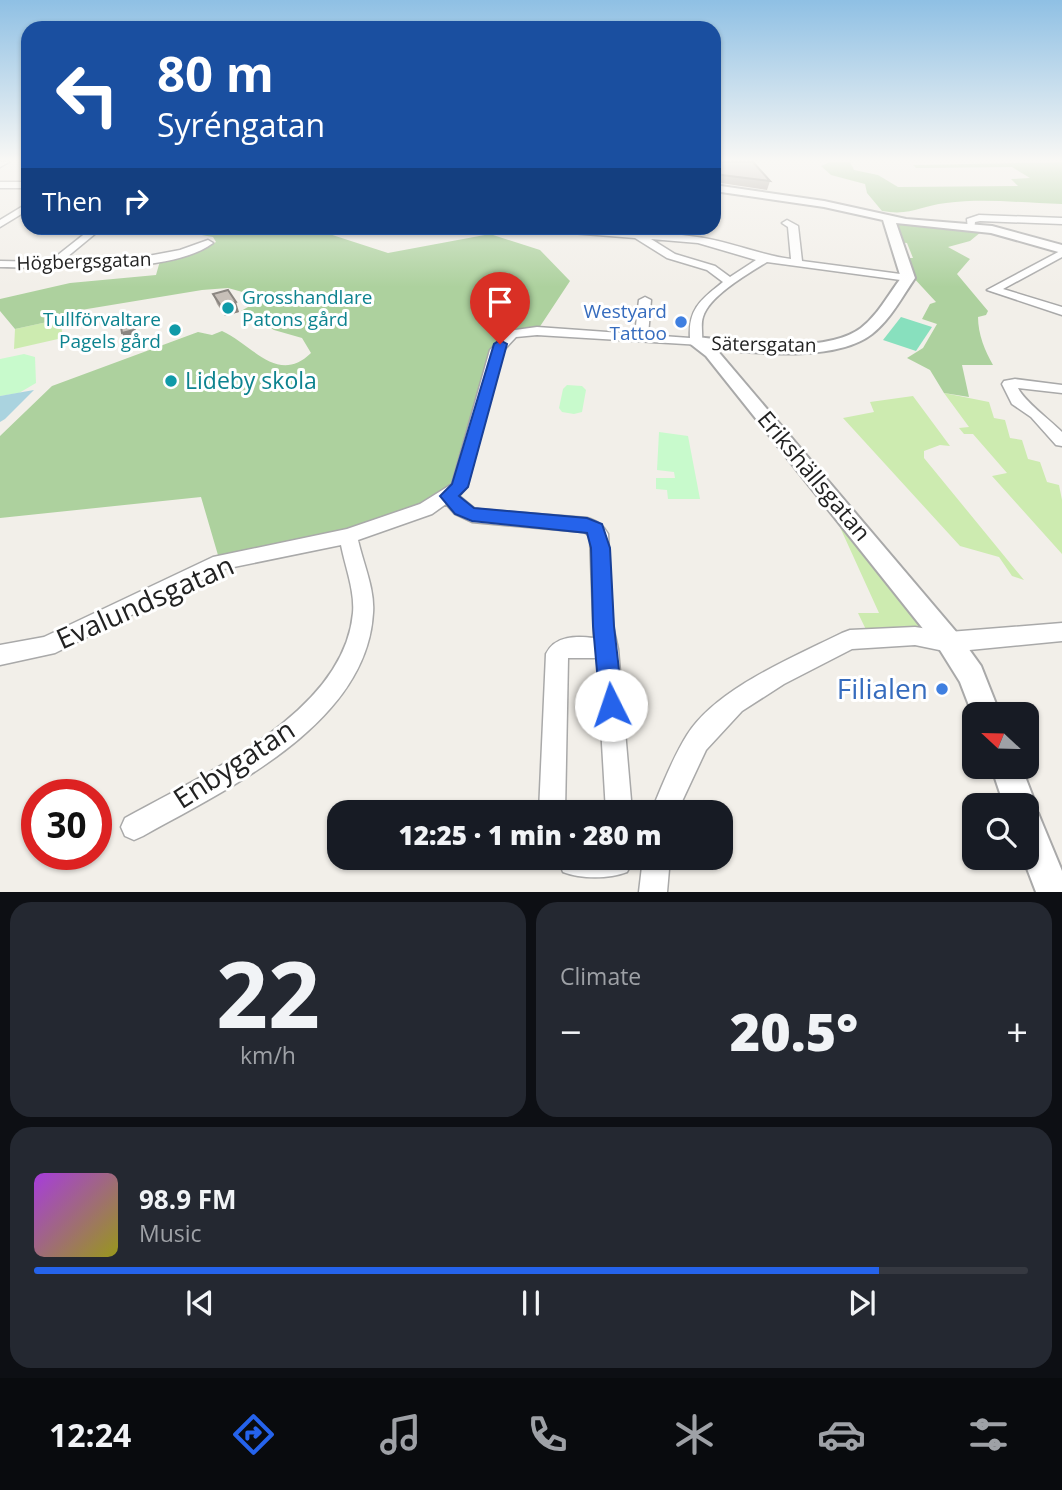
<!DOCTYPE html>
<meta charset="utf-8">
<style>
:root{--surface:#171b24;--page:#242831;--text:#f1f3f6;--muted:#9ea1a6;--line:#363941;--accent:#2563eb}
body{margin:0;font-family:"Open Sans",sans-serif;background:var(--page);color:var(--text);height:100vh;display:flex;flex-direction:column;font-size:26px;white-space:nowrap}
*{box-sizing:border-box;margin:0}
p{font-size:23px;color:var(--muted)}
.icon{flex:none;width:38px;height:38px;fill:none;stroke:currentColor;stroke-width:2;stroke-linecap:round;stroke-linejoin:round}
.map{position:relative;height:892px;overflow:hidden}
.details{display:flex;flex-direction:column;gap:10px;padding:10px;background:#0d0f14;flex:1}
.details>*{flex:none}
.guide{position:absolute;left:21px;top:21px;width:700px;height:214px;border-radius:21px;box-shadow:0 2px 5px #0004;background:#1a4fa0;color:#fff;overflow:hidden}
.needle{width:46px;rotate:292deg}
.controls{position:absolute;left:962px;top:702px;display:grid;gap:14px}
.controls a{display:grid;place-items:center;width:77px;height:77px;border-radius:14px;background:var(--surface);box-shadow:0 2px 5px #0004;font-size:35px}
.speed{position:absolute;left:21px;top:779px;display:flex;gap:14px;font-size:35px;font-weight:700;text-align:center}
.speed>*{display:grid;place-content:center;width:91px;height:91px;border-radius:50%;background:var(--surface);box-shadow:0 2px 5px #0004;line-height:1}
.speed .limit{border:10px solid #d22;background:#fff;color:#111}
.pin{position:absolute;display:grid;place-items:center;width:60px;height:60px;color:#fff;margin:-72px -30px;border-radius:50% 50% 50% 0;rotate:-45deg;box-shadow:0 0 7px #0007}
.pin .icon{rotate:45deg}
.me{position:absolute;width:77px;margin:-38px;rotate:356deg;stroke-linejoin:round;filter:drop-shadow(0 0 5px #0008)}
.turn{display:flex;align-items:center;gap:24px;height:147px;padding:0 21px;font-size:32px}
.turn .icon{width:91px;height:91px;stroke-width:2.5}
.turn b{display:block;font-size:49px;line-height:60px}
.then{display:flex;align-items:center;height:66px;padding:0 21px;background:#0003;gap:14px;font-size:26px}
.big{font-size:52px;font-weight:800;line-height:1.1}
.details .tile{flex:1;display:flex;flex-direction:column;justify-content:center;gap:10px;min-width:0;padding:0 24px;border-radius:21px;background:var(--page)}
.details .dial{align-items:center;gap:0}
.dial b{font-size:91px;line-height:1}
.song{display:flex;align-items:center;gap:21px}
.cover{width:84px;height:84px;border-radius:10px;background:linear-gradient(135deg,hsl(280 70% 55%),hsl(60 70% 35%))}
.played{height:7px;border-radius:4px;background:linear-gradient(90deg,var(--accent) 85%,var(--line) 85%)}
.keys{display:flex;justify-content:space-around;direction:ltr}
.heat{display:flex;justify-content:space-between;align-items:center;font-size:38px;direction:ltr}
.details .tiles{flex:1;display:grid;gap:10px;grid-template-columns:1fr 1fr}
.tile:last-child{grid-column:span 2}
.trip{position:absolute;left:327px;top:800px;width:406px;height:70px;border-radius:21px;background:var(--surface);box-shadow:0 2px 5px #0004;font-weight:800;line-height:70px;text-align:center}
.menu{display:flex;height:112px;justify-content:space-around;align-items:center;background:#090b0e;color:var(--muted)}
.menu .icon{width:49px;height:49px}
.menu .on{color:var(--accent)}
.menu b{font-size:32px;color:var(--text)}
.map>svg:first-child{display:block}
.grass{fill:#cdebb0}
.forest{fill:#add19e}
.park{fill:#c8facc}
.pitch{fill:#88e0be}
.water{fill:#aad3df}
.lines{fill:none;stroke-linecap:round;stroke-linejoin:round}
.minor-casing{stroke:#a9a9a9;stroke-width:3}
.tertiary-casing{stroke:#a9a9a9;stroke-width:4}
.minor{fill:#fff;fill-rule:evenodd}
.tertiary{fill:#fff;fill-rule:evenodd}
.wall{fill:#aba49e}
.shaded-wall{fill:#8b8681}
.building{fill:#c7bfb8;stroke:#8b8681;stroke-width:2}
.route{fill:#2563eb;stroke:#184099;stroke-width:2}
.culture-dot{fill:#0f9aa8;stroke:#fff;stroke-width:2.5}
.shop-dot{fill:#3f7fe0;stroke:#fff;stroke-width:2.5}
.labels{text-anchor:middle;stroke-width:6;stroke-linejoin:round;paint-order:stroke}
.far-street-label{font-size:19px;fill:#222;stroke:#fff}
.far-culture-label{font-size:19px;fill:#0d838f;stroke:#fff;text-anchor:start}
.far-shop-label{font-size:19px;fill:#366cbe;stroke:#fff;text-anchor:end}
.culture-label{font-size:23px;fill:#0d838f;stroke:#fff;text-anchor:start}
.street-label{font-size:23px;fill:#222;stroke:#fff}
.near-street-label{font-size:28px;fill:#222;stroke:#fff}
.near-shop-label{font-size:28px;fill:#366cbe;stroke:#fff;text-anchor:end}
</style>
<div class="map">
<svg width="1062" height="892" viewBox="0 0 1062 892">
<rect width="100%" height="100%" fill="#f2efe9"/>
<path class="grass" d="M61,319L62,333L58,334V339L14,349L15,329Z
M944,393L989,402L994,418L1005,420L1010,438L1022,440L1028,459L1040,462L1047,482L1059,485L1062,500V554L992,476L1007,473L973,434H964L959,428L969,427Z
M913,396L950,446L940,445L924,451V458L1024,580L1012,576L999,557L960,546L843,418L874,412L870,402Z
M853,522L949,642L870,638L858,613H879L839,525Z"/>
<path class="forest" d="M830,162H850L854,170L878,175L898,187L1018,186L1011,179L1030,178L1012,167L916,168L913,165L1062,162V204C1024,203 984,198 946,203C920,206 911,216 882,211L867,193L865,184L831,175L821,166Z
M901,224L981,232L970,241L948,247L970,259L957,274L988,311L986,315L978,317C978,334 985,351 993,365H962L969,397L944,393L930,370L907,358L923,348L937,324L922,319L930,304L936,302L911,275L903,258H913L907,243L897,242L895,228Z
M193,228H318L317,230L388,253L490,234L540,250L570,281L537,331L528,330L500,344L459,487L426,509L220,562L201,497L0,518V436L52,386L198,332L212,335L222,331C254,346 278,385 311,353L302,338L274,330L241,311L255,303L257,296L228,288L202,290L75,311L61,314V319L15,329L0,311V299L70,283L156,275L160,261L202,250L216,242L213,237L190,233Z"/>
<path class="park" d="M24,354L35,357L36,383L19,393L0,396V359Z
M567,385L582,386L586,390L582,412L574,414L562,412L559,408L563,389Z
M659,432L688,436L700,499H668L667,490L656,489V478H675L674,472L657,470Z"/>
<path class="pitch" d="M901,317L932,327L916,351L883,340Z"/>
<path class="water" d="M34,390L5,419L0,422V396Z"/>
<g class="lines">
<g class="minor-casing">
<path id="minor" d="M0,162H9L0,167Z
M0,182H28V188H0Z
M28,203V210L0,227V220Z
M979,215L1062,218V224L980,221L975,222L974,230H968L967,219Z
M787,220L798,226L802,261L908,275L914,278L908,281L767,262C749,273 709,296 703,317C700,326 704,336 701,345L537,335L516,337L503,351L467,487L459,496L475,509L587,518C597,521 603,525 608,534L613,626L618,649L632,812H606L597,658H568L565,812H539L546,654C555,635 577,636 594,638L590,536L584,532L472,522L455,514L446,504L432,514L358,540C363,563 375,589 373,613C367,724 227,789 143,836L134,840L125,836L121,827L125,818C202,775 344,714 353,613C355,591 345,566 341,545L224,569L55,653L0,665V645L44,637L213,557L347,529L420,504L452,484L490,350L508,331L537,327L635,334L639,300L645,297L651,300L648,335L690,338C688,308 702,299 723,282L707,270L667,258L635,238L546,231L542,228C593,228 646,230 697,237C729,241 759,255 791,259L788,227L782,223ZM651,239L698,243L756,260L730,277L715,266L675,254Z
M92,228H102L61,262L132,259L180,250L208,240L213,243C171,275 53,268 0,267V261L49,262Z
M1062,250V257L1003,289L1062,307V315L987,290Z
M1015,379L1062,385V393L1018,388C1025,402 1049,419 1062,432V446L1056,445L1031,417L1012,404L1002,384L1004,381Z
M1062,623V641L949,652L915,645L852,649L784,684L742,711L706,750L677,812H651C662,786 672,759 687,735C717,688 794,657 842,633L850,630L915,627L949,632Z
M561,858H634L627,872C609,879 581,879 563,872L559,862Z
M643,858H670L667,892H639Z"/>
</g>
<g class="tertiary-casing">
<path id="tertiary" d="M714,185L824,201L906,219L992,226L1062,245V253L991,233L896,223L915,278C902,297 890,320 872,334C836,362 759,353 716,349L958,634L981,666L1000,714H975V721L960,682L940,650L706,356L688,342L697,337C740,342 825,355 861,328C878,315 888,295 901,278L883,220L824,207L714,191Z
M991,766H1021L1036,805L1034,811L1038,813L1062,871V892H1036L1023,858H1027V805H1004Z"/>
</g>
<use href="#minor" class="minor"/>
<use href="#tertiary" class="tertiary"/>
</g>
<path class="wall" d="M714,162L770,181L767,190L714,182Z
M213,294L239,312L225,316L217,304Z"/>
<path class="shaded-wall" d="M236,302L239,312L225,316L221,306Z
M131,319L135,327L138,339L126,342L122,333Z"/>
<path class="building" d="M714,162H753L770,181L714,174Z
M228,290L236,302L221,306L213,294Z
M131,319L134,330L122,333L120,321Z"/>
<linearGradient id="sky" x2="0" y2="1"><stop stop-color="#8fc0e4"/><stop offset="0.56" stop-color="#f9f8f5"/><stop offset="1" stop-color="#f9f8f5" stop-opacity="0"/></linearGradient>
<rect width="1062" height="287" fill="url(#sky)"/>
<path class="route" d="M500,340L507,344L468,487L459,496L474,508L587,518L602,524L610,548L614,626L623,705L620,713L611,716L603,713L600,705L593,626L591,548L587,533L472,521L455,514L440,496L452,484L494,344Z"/>
<g class="culture-dot">
<circle cx="228" cy="308" r="7"/>
<circle cx="175" cy="330" r="7"/>
<circle cx="171" cy="381" r="7"/>
</g>
<g class="shop-dot">
<circle cx="681" cy="322" r="7"/>
<circle cx="942" cy="689" r="7"/>
</g>
<g class="labels">
<g class="far-street-label">
<text transform="translate(84 261) rotate(-2)" y="7">Högbergsgatan</text>
<text transform="translate(764 344) rotate(1)" y="7">Sätersgatan</text>
</g>
<g class="far-culture-label">
<text x="242" y="304">Grosshandlare<tspan x="242" dy="22">Patons gård</tspan></text>
<text x="161" y="326" text-anchor="end">Tullförvaltare<tspan x="161" dy="22">Pagels gård</tspan></text>
</g>
<g class="far-shop-label">
<text x="667" y="318">Westyard<tspan x="667" dy="22">Tattoo</tspan></text>
</g>
<g class="culture-label">
<text x="185" y="389">Lideby skola</text>
</g>
<g class="street-label">
<text transform="translate(814 476) rotate(50)" y="8">Erikshällsgatan</text>
</g>
<g class="near-street-label">
<text transform="translate(145 602) rotate(-24)" y="10">Evalundsgatan</text>
<text transform="translate(234 764) rotate(-33)" y="10">Enbygatan</text>
</g>
<g class="near-shop-label">
<text x="928" y="699">Filialen</text>
</g>
</g>
</svg>
<div class="controls">
<a><svg class="needle" viewBox="-14 -14 28 28"><path d="M0-13l5 13h-10z" fill="#e53935"/><path d="M0 13l5-13h-10z" fill="#9ea1a6"/></svg></a>
<a><svg class="icon" aria-label="search" viewBox="0 0 24 24"><circle cx="10" cy="10" r="6"/><path d="M15 15l6 6"/></svg></a>
</div>
<div class="speed"><div class="limit">30</div></div>
<div class="pin" style="left:500px;top:344px;background:#d93025"><svg class="icon" aria-label="arrive" viewBox="0 0 24 24"><path d="M6 21V4h12l-3 4 3 4H6"/></svg></div>
<svg class="me" style="left:611px;top:705px" viewBox="-20 -20 40 40"><circle r="19" fill="#fff"/><path d="M0-13L10 11 0 6-10 11z" fill="#2563eb"/></svg>
<div class="trip">12:25 · 1 min · 280 m</div>
<div class="guide">
<div class="turn"><svg class="icon" aria-label="left" viewBox="0 0 24 24"><path d="M17 20v-9H6M10 6l-5 5 5 5"/></svg><div><b>80 m</b>Syréngatan</div></div>
<div class="then">Then<svg class="icon" aria-label="right" viewBox="0 0 24 24"><path d="M7 20v-9h11M14 6l5 5-5 5"/></svg></div>
</div>
</div>
<section class="details">
<div class="tiles">
<div class="tile dial"><b>22</b><p>km/h</p></div>
<div class="tile"><p>Climate</p>
<div class="heat"><a>−</a><b class="big">20.5°</b><a>+</a></div>
</div>
<div class="tile">
<div class="song"><i class="cover"></i><div><b>98.9 FM</b><p>Music</p></div></div>
<div class="played"></div>
<div class="keys"><svg class="icon" aria-label="previous" viewBox="0 0 24 24"><path d="M18 5L8 12l10 7zM5 5v14"/></svg><svg class="icon" aria-label="pause" viewBox="0 0 24 24"><path d="M8 5v14M16 5v14"/></svg><svg class="icon" aria-label="next" viewBox="0 0 24 24"><path d="M6 5l10 7-10 7zM19 5v14"/></svg></div>
</div>
</div>
</section>
<nav class="menu">
<b>12:24</b>
<svg class="icon on" aria-label="directions" viewBox="0 0 24 24"><path d="M12 3l9 9-9 9-9-9zM9 14v-3h6M13 9l2 2-2 2"/></svg>
<svg class="icon" aria-label="music" viewBox="0 0 24 24"><path d="M9 18V5l10-2v13"/><circle cx="6" cy="18" r="3"/><circle cx="16" cy="16" r="3"/></svg>
<svg class="icon" aria-label="phone" viewBox="0 0 24 24"><path d="M5 4h4l2 5-3 2q2 4 5 5l2-3 5 2v4C11 20 4 13 5 4z"/></svg>
<svg class="icon" aria-label="climate" viewBox="0 0 24 24"><path d="M12 3v18M4 7l16 10M4 17L20 7"/></svg>
<svg class="icon" aria-label="car" viewBox="0 0 24 24"><path d="M5 17H2v-5l4-1 3-4h7l3 4 3 1v5h-3M9 17h6M6 11h13"/><circle cx="7" cy="17" r="2"/><circle cx="17" cy="17" r="2"/></svg>
<svg class="icon" aria-label="filters" viewBox="0 0 24 24"><path d="M4 7h16M4 17h16"/><circle cx="9" cy="7" r="2"/><circle cx="15" cy="17" r="2"/></svg>
</nav>
